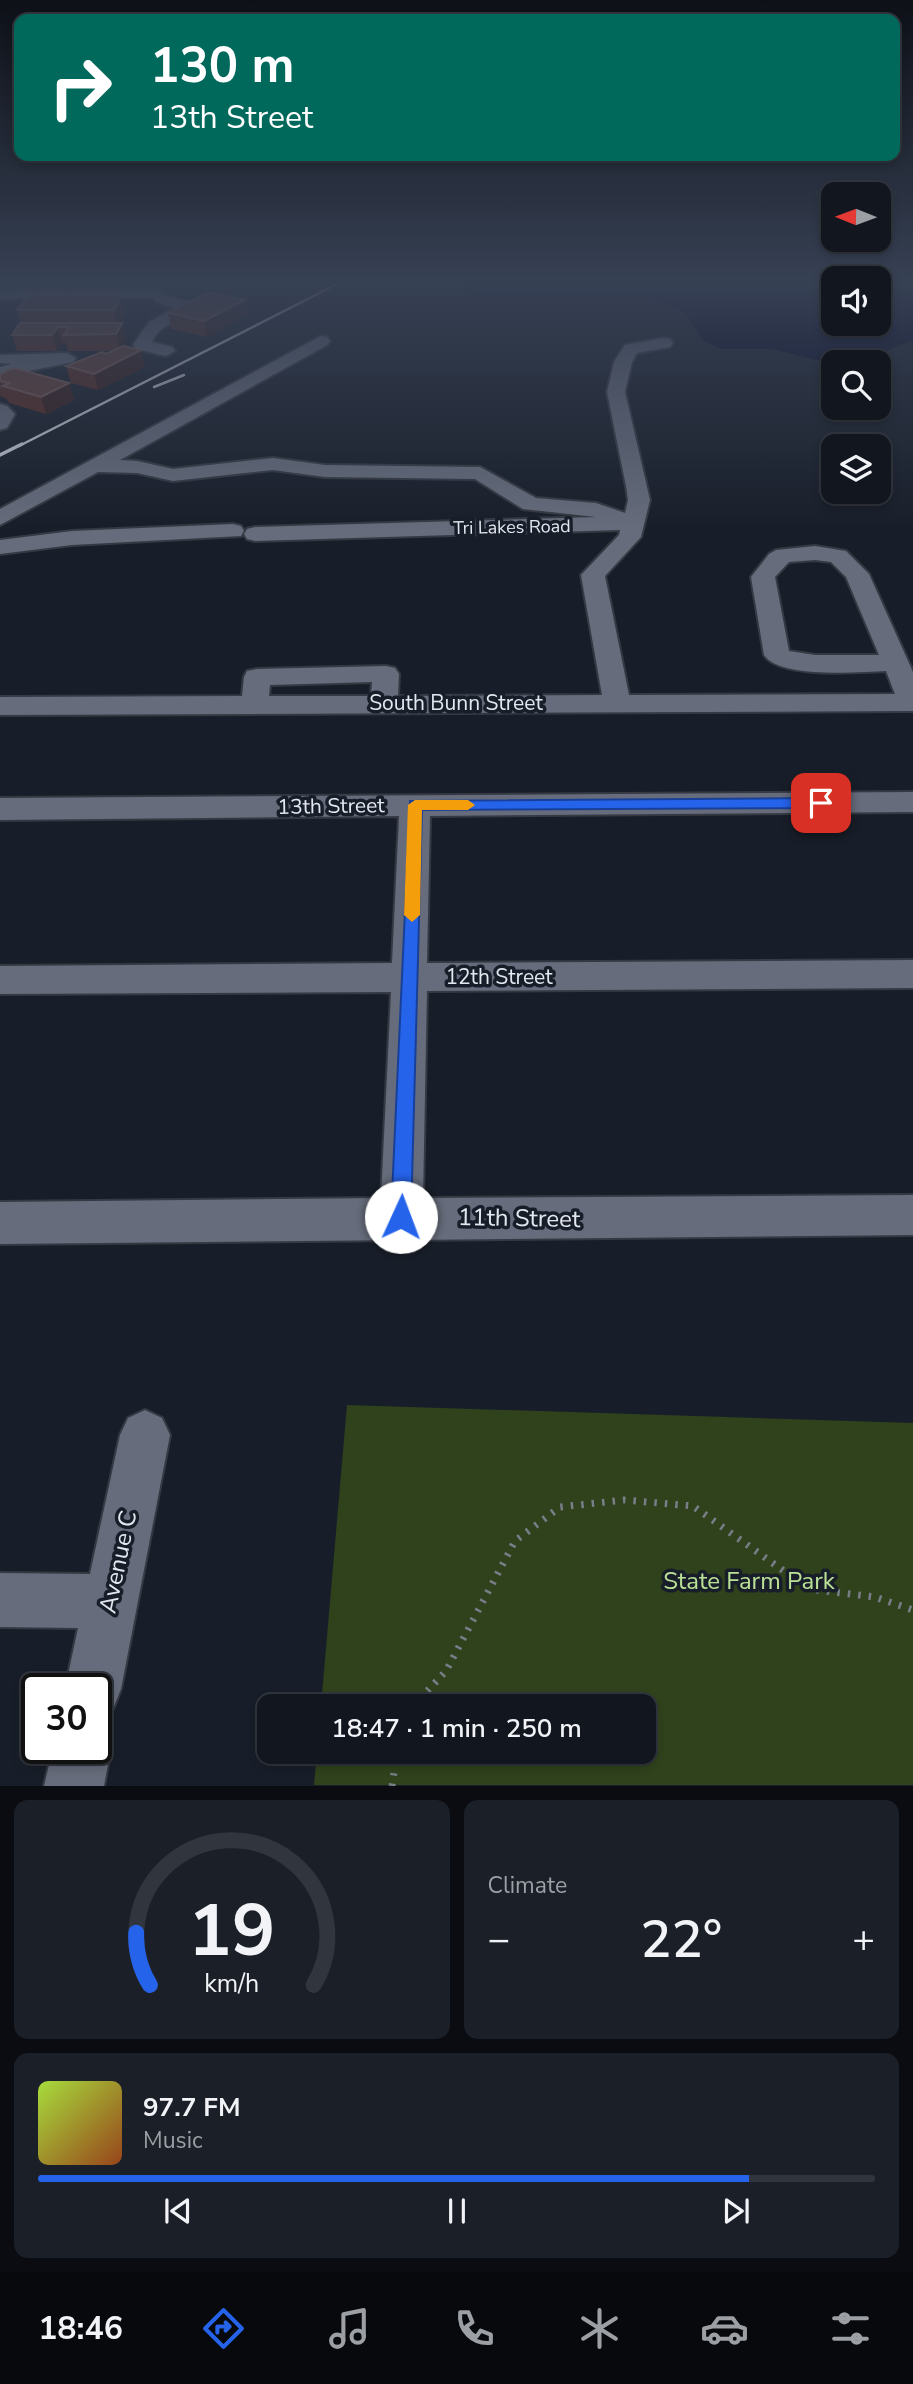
<!DOCTYPE html>
<meta charset="utf-8">
<style>
:root{--surface:#12161f;--page:#1b1f28;--text:#f1f3f6;--muted:#9c9fa4;--line:#31353d;--accent:#2563eb}
body{margin:0;font-family:"Nunito Sans",sans-serif;background:var(--page);color:var(--text);height:100vh;display:flex;flex-direction:column;font-size:26px;white-space:nowrap}
*{box-sizing:border-box;margin:0}
p{font-size:23px;color:var(--muted)}
.icon{flex:none;width:38px;height:38px;fill:none;stroke:currentColor;stroke-width:2;stroke-linecap:round;stroke-linejoin:round}
.map{position:relative;height:1786px;overflow:hidden}
.sheet{display:flex;flex-direction:column;gap:14px;padding:14px;background:#0a0c11;flex:1}
.sheet>*{flex:none}
.banner{position:absolute;left:14px;top:14px;width:886px;height:147px;border-radius:14px;box-shadow:0 4px 10px #0003,0 0 0 2px var(--line);background:#00695c;color:#fff;overflow:hidden}
.needle{width:46px;rotate:271deg}
.tools{position:absolute;left:821px;top:182px;display:grid;gap:14px}
.tools a{display:grid;place-items:center;width:70px;height:70px;border-radius:14px;background:var(--surface);box-shadow:0 4px 10px #0003,0 0 0 2px var(--line);font-size:35px}
.speed{position:absolute;left:21px;top:1673px;display:flex;gap:14px;font-size:35px;font-weight:700;text-align:center}
.speed>*{display:grid;place-content:center;width:91px;height:91px;border-radius:50%;background:var(--surface);box-shadow:0 4px 10px #0003,0 0 0 2px var(--line);line-height:1}
.speed .limit{border:4px solid #111;border-radius:10px;background:#fff;color:#111}
.pin{position:absolute;display:grid;place-items:center;width:60px;height:60px;color:#fff;margin:-30px;border-radius:14px;box-shadow:0 4px 10px #0006}
.me{position:absolute;width:77px;margin:-38px;rotate:2deg;stroke-linejoin:round;filter:drop-shadow(0 0 5px #0008)}
.turn{display:flex;align-items:center;gap:24px;height:147px;padding:0 21px;font-size:32px}
.turn .icon{width:91px;height:91px;stroke-width:2.5}
.turn b{display:block;font-size:49px;line-height:60px}
.big{font-size:52px;font-weight:600;line-height:1.1}
.sheet .tile{flex:1;display:flex;flex-direction:column;justify-content:center;gap:10px;min-width:0;padding:0 24px;border-radius:14px;background:var(--page)}
.sheet .dial{align-items:center;gap:0}
.dial svg{height:182px;overflow:visible;fill:none;stroke:var(--line);stroke-width:7;stroke-linecap:round;text-anchor:middle}
.dial text{fill:var(--text);stroke:none}
.song{display:flex;align-items:center;gap:21px}
.cover{width:84px;height:84px;border-radius:10px;background:linear-gradient(135deg,hsl(80 70% 55%),hsl(20 70% 35%))}
.played{height:7px;border-radius:4px;background:linear-gradient(90deg,var(--accent) 85%,var(--line) 85%)}
.keys{display:flex;justify-content:space-around;direction:ltr}
.heat{display:flex;justify-content:space-between;align-items:center;font-size:38px;direction:ltr}
.sheet .tiles{flex:1;display:grid;gap:14px;grid-template-columns:1fr 1fr}
.tile:last-child{grid-column:span 2}
.trip{position:absolute;left:257px;top:1694px;width:399px;height:70px;border-radius:14px;background:var(--surface);box-shadow:0 4px 10px #0003,0 0 0 2px var(--line);font-weight:600;line-height:70px;text-align:center}
.menu{display:flex;height:112px;justify-content:space-around;align-items:center;background:#07090c;color:var(--muted)}
.menu .icon{width:49px;height:49px}
.menu .on{color:var(--accent)}
.menu b{font-size:32px;color:var(--text)}
.map>svg:first-child{display:block}
.green{fill:#2f421c}
.water{fill:#000223}
.lines{fill:none;stroke-linecap:round;stroke-linejoin:round}
.minor-casing{stroke:#353943;stroke-width:4}
.path{stroke:#787d87;stroke-width:7;stroke-dasharray:2.5 8;stroke-linecap:butt}
.minor{fill:#666c7b;fill-rule:evenodd}
.rail-far1{stroke:#cbcfd8;stroke-width:2.5}
.rail{stroke:#cbcfd8;stroke-width:3.5}
.wall{fill:#582a22}
.shaded-wall{fill:#381d1c}
.building{fill:#663f38;stroke:#7a5955;stroke-width:2}
.route{fill:#2563eb;stroke:#184099;stroke-width:2}
.slow{fill:#f59e0b}
.labels{text-anchor:middle;stroke-width:7;stroke-linejoin:round;paint-order:stroke}
.far-street-label{font-size:18px;fill:#e3e7ef;stroke:#181e29}
.street-label{font-size:21px;fill:#e3e7ef;stroke:#181e29}
.near-street-label{font-size:24px;fill:#e3e7ef;stroke:#181e29}
.near-park-label{font-size:24px;fill:#bbe197;stroke:#181e29}
</style>
<div class="map">
<svg width="913" height="1786" viewBox="0 0 913 1786">
<rect width="100%" height="100%" fill="#181e29"/>
<path class="green" d="M347,1405L913,1423V1785H314L317,1752H644V1706H321Z"/>
<path class="water" d="M464,282H833V324H878L879,282L891,283L913,293V340L859,362L833,364L772,349H720L703,340L684,312L644,298L594,297L549,300L469,295L464,287Z"/>
<g class="lines">
<g class="minor-casing">
<path id="minor" d="M157,288L168,296L196,304L198,307C184,322 161,321 152,342L172,347L175,351L166,356L136,349L133,345L149,322L175,308L156,302L153,298L0,299V289Z
M321,336L327,337L330,341L327,345L120,460L137,461L173,469L273,458L325,465L480,467L536,498L596,503L625,513L628,500L626,486L607,392L614,362L625,345L664,338L670,339L673,343L670,347L637,353L632,362L625,392L650,500L641,537L605,576L629,695L895,694L886,671C859,672 780,679 764,655L751,577L769,554L776,550L815,546L846,551L869,574L913,672V711L0,715V697L242,696L244,677L247,671L257,669L386,666L395,668L399,674L398,696L602,695L581,575L619,535L620,530L255,541L247,539L244,534L247,529L255,527L596,517L523,509L475,479L325,477L273,470L173,481L137,473L98,472L0,525V509ZM815,560L831,562L846,577L879,655H815L789,651L775,577L789,562ZM372,682L371,696H269L270,685Z
M67,353L76,358L73,362L0,377V367L12,364L0,363V355Z
M0,404L7,406L15,414L7,428L0,430Z
M233,524L241,526L244,531L241,536L72,545L0,554V540L72,531Z
M913,792V812L430,816L427,963L913,960V988L427,991L423,1198L913,1195V1235L0,1244V1202L381,1198L391,992L0,994V966L392,963L399,816L0,820V798Z
M145,1410L162,1418L170,1435L121,1689L113,1709L96,1716V1689H65L78,1628L0,1627V1573L90,1574L120,1435L128,1418Z
M96,1725L103,1727L111,1748L104,1786H44L53,1748H96Z"/>
</g>
<path class="path" d="M413,1706L446,1671L515,1541L560,1507L624,1500L693,1506L809,1589L875,1597L913,1610
M392,1786L397,1752"/>
<use href="#minor" class="minor"/>
<path class="rail-far1" d="M154,387L184,375
M19,446L341,282"/>
<path class="rail" d="M0,455L22,444"/>
</g>
<path class="wall" d="M28,296L125,311L119,323H122L126,339L122,346L145,367L98,390L71,383L66,366L106,354L113,351H68L66,343H62L57,351H17L12,335L21,323L17,310Z
M245,300L247,315L207,337L171,329L168,313Z
M0,374L69,383L74,400L46,414L9,403L7,399L0,396Z"/>
<path class="shaded-wall" d="M122,295L125,311L117,326L114,310Z
M245,300L247,315L207,337L204,321Z
M122,323L126,339L120,351L116,334Z
M58,327L62,343L57,351L52,335Z
M141,350L145,367L98,390L94,374Z
M69,383L74,400L46,414L41,397Z"/>
<path class="building" d="M209,292L245,300L204,321L168,313Z
M122,295L114,310H17L28,296Z
M20,323H122L116,334L64,335L69,327H58L52,335H12Z
M123,346L141,350L94,374L66,366L102,352L106,354Z
M14,368L69,383L41,397L3,386L9,383L0,381V374Z"/>
<linearGradient id="sky" x2="0" y2="1"><stop stop-color="#0d1017"/><stop offset="0.53" stop-color="#374154"/><stop offset="1" stop-color="#374154" stop-opacity="0"/></linearGradient>
<rect width="913" height="532" fill="url(#sky)"/>
<path class="route" d="M821,798L828,803L821,808L422,810L411,1217L408,1224L401,1227L394,1224L391,1217L410,801Z"/>
<path class="slow" d="M415,800H468L475,805L468,810H422L420,915L412,922L404,915L408,805Z"/>
<g class="labels">
<g class="far-street-label">
<text transform="translate(512 527) rotate(-1)" y="6">Tri Lakes Road</text>
</g>
<g class="street-label">
<text x="456" y="710">South Bunn Street</text>
<text transform="translate(331 806) rotate(-1)" y="7">13th Street</text>
<text x="499" y="984">12th Street</text>
</g>
<g class="near-street-label">
<text transform="translate(519 1218) rotate(1)" y="8">11th Street</text>
<text transform="translate(118 1562) rotate(-78)" y="8">Avenue C</text>
</g>
<g class="near-park-label">
<text x="749" y="1589">State Farm Park</text>
</g>
</g>
</svg>
<div class="tools">
<a><svg class="needle" viewBox="-14 -14 28 28"><path d="M0-13l5 13h-10z" fill="#e53935"/><path d="M0 13l5-13h-10z" fill="#9c9fa4"/></svg></a>
<a><svg class="icon" aria-label="sound" viewBox="0 0 24 24"><path d="M4 9h4l5-4v14l-5-4H4zM17 9q2 3 0 6"/></svg></a>
<a><svg class="icon" aria-label="search" viewBox="0 0 24 24"><circle cx="10" cy="10" r="6"/><path d="M15 15l6 6"/></svg></a>
<a><svg class="icon" aria-label="layers" viewBox="0 0 24 24"><path d="M12 4l9 5-9 5-9-5zM3 14l9 5 9-5"/></svg></a>
</div>
<div class="speed"><div class="limit">30</div></div>
<div class="pin" style="left:821px;top:803px;background:#d93025"><svg class="icon" aria-label="arrive" viewBox="0 0 24 24"><path d="M6 21V4h12l-3 4 3 4H6"/></svg></div>
<svg class="me" style="left:401px;top:1217px" viewBox="-20 -20 40 40"><circle r="19" fill="#fff"/><path d="M0-13L10 11 0 6-10 11z" fill="#2563eb"/></svg>
<div class="trip">18:47 · 1 min · 250 m</div>
<div class="banner">
<div class="turn"><svg class="icon" aria-label="right" viewBox="0 0 24 24"><path d="M7 20v-9h11M14 6l5 5-5 5"/></svg><div><b>130 m</b>13th Street</div></div>
</div>
</div>
<section class="sheet">
<div class="tiles">
<div class="tile dial"><svg viewBox="0 0 100 80">
<path d="M14 69A42 42 0 1 1 86 69"/>
<path d="M14 69A42 42 0 0 1 8 46" stroke="#2563eb"/>
<text x="50" y="56" font-size="32" font-weight="700">19</text>
<text x="50" y="72" font-size="11">km/h</text>
</svg></div>
<div class="tile"><p>Climate</p>
<div class="heat"><a>−</a><b class="big">22°</b><a>+</a></div>
</div>
<div class="tile">
<div class="song"><i class="cover"></i><div><b>97.7 FM</b><p>Music</p></div></div>
<div class="played"></div>
<div class="keys"><svg class="icon" aria-label="previous" viewBox="0 0 24 24"><path d="M18 5L8 12l10 7zM5 5v14"/></svg><svg class="icon" aria-label="pause" viewBox="0 0 24 24"><path d="M8 5v14M16 5v14"/></svg><svg class="icon" aria-label="next" viewBox="0 0 24 24"><path d="M6 5l10 7-10 7zM19 5v14"/></svg></div>
</div>
</div>
</section>
<nav class="menu">
<b>18:46</b>
<svg class="icon on" aria-label="directions" viewBox="0 0 24 24"><path d="M12 3l9 9-9 9-9-9zM9 14v-3h6M13 9l2 2-2 2"/></svg>
<svg class="icon" aria-label="music" viewBox="0 0 24 24"><path d="M9 18V5l10-2v13"/><circle cx="6" cy="18" r="3"/><circle cx="16" cy="16" r="3"/></svg>
<svg class="icon" aria-label="phone" viewBox="0 0 24 24"><path d="M5 4h4l2 5-3 2q2 4 5 5l2-3 5 2v4C11 20 4 13 5 4z"/></svg>
<svg class="icon" aria-label="climate" viewBox="0 0 24 24"><path d="M12 3v18M4 7l16 10M4 17L20 7"/></svg>
<svg class="icon" aria-label="car" viewBox="0 0 24 24"><path d="M5 17H2v-5l4-1 3-4h7l3 4 3 1v5h-3M9 17h6M6 11h13"/><circle cx="7" cy="17" r="2"/><circle cx="17" cy="17" r="2"/></svg>
<svg class="icon" aria-label="filters" viewBox="0 0 24 24"><path d="M4 7h16M4 17h16"/><circle cx="9" cy="7" r="2"/><circle cx="15" cy="17" r="2"/></svg>
</nav>
